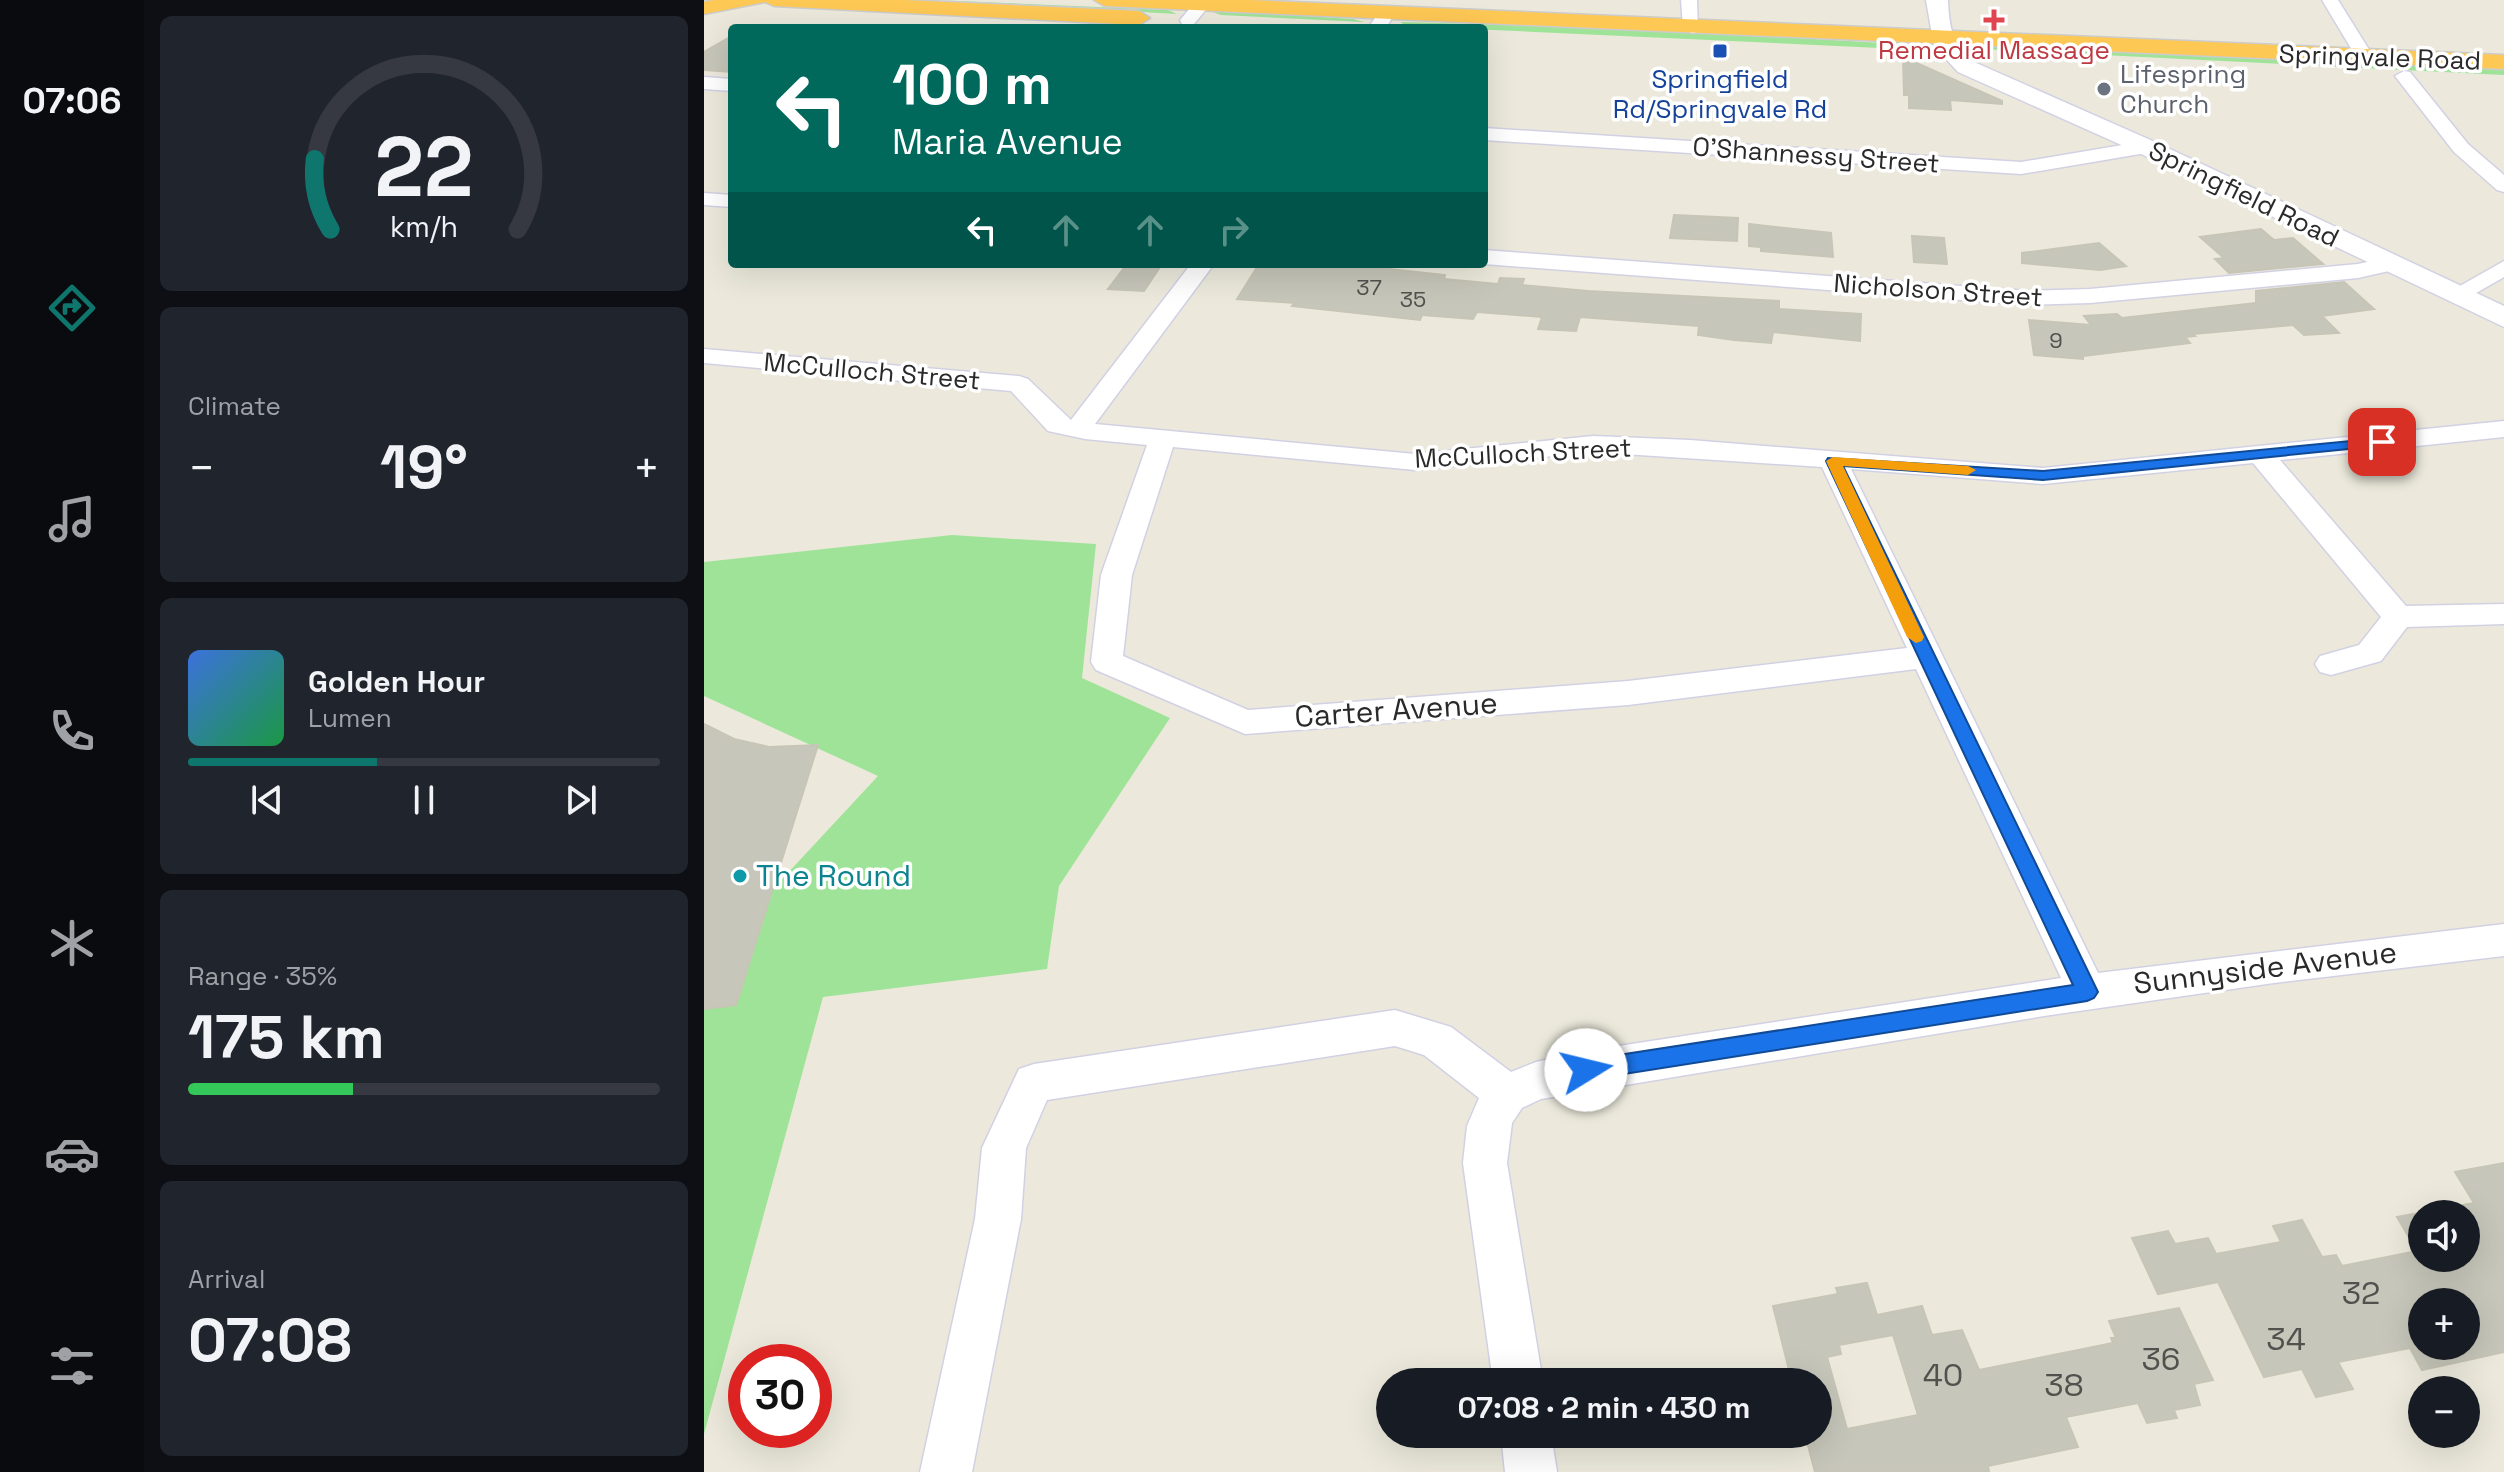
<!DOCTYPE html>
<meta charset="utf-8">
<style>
:root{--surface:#171b24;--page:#20242c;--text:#f1f3f6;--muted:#9ea1a6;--line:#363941;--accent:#0f766e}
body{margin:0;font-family:"Space Grotesk",sans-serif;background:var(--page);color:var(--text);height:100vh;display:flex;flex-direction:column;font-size:30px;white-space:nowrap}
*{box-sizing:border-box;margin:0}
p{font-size:26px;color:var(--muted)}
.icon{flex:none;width:44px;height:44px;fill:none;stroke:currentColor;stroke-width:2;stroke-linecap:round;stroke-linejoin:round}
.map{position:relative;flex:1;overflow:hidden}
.panel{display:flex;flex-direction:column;gap:16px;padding:16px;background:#0d0f14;width:560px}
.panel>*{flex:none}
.banner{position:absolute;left:24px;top:24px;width:760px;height:244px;border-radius:8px;box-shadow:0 8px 32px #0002;background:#00695c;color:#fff;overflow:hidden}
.controls{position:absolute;left:1704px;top:1200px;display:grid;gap:16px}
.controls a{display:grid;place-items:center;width:72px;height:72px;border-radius:50%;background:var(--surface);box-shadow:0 8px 32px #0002;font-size:40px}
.speed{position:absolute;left:24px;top:1344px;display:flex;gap:16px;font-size:40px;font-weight:700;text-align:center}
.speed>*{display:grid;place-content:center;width:104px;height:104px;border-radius:50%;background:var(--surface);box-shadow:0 8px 32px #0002;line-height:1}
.speed .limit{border:12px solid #d22;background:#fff;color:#111}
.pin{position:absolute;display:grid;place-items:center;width:68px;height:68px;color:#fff;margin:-34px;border-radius:16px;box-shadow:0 4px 12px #0006}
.me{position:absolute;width:88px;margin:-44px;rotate:81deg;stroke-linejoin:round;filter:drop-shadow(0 0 6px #0008)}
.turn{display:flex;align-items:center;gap:28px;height:168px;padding:0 32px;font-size:36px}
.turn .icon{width:104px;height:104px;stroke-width:2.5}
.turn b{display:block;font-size:56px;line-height:68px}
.lanes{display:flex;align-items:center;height:76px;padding:0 32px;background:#0003;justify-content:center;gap:40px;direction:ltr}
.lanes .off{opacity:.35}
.big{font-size:60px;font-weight:700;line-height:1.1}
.panel .card{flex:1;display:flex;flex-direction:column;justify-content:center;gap:12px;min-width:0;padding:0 28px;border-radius:12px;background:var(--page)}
.panel .dial{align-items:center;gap:0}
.dial svg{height:208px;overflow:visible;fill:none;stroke:var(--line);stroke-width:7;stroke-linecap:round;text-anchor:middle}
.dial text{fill:var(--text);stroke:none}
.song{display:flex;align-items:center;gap:24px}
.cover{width:96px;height:96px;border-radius:12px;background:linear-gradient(135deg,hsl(220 70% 55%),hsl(140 70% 35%))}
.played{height:8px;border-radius:4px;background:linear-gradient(90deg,var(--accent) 40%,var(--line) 40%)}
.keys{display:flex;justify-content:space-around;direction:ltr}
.heat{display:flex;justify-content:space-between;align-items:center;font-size:44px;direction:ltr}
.charge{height:12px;border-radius:6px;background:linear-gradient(90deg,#34c759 35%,var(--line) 0)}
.trip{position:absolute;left:672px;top:1368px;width:456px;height:80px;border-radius:40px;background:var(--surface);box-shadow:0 8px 32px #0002;font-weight:700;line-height:80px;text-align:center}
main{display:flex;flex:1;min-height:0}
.tabs{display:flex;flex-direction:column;width:144px;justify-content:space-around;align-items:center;background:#090b0e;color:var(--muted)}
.tabs .icon{width:56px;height:56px}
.tabs .active{color:var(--accent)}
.tabs b{font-size:36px;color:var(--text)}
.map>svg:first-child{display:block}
.green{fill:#9fe398}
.building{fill:#c7c6ba;stroke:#c7c5b5;stroke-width:2;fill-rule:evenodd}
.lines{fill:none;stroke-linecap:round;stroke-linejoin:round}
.street-casing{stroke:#d2d1e3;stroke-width:3}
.secondary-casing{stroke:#d2d1e3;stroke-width:3}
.highway-casing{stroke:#ccc;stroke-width:3}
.street{fill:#fff;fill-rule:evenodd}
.secondary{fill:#fff;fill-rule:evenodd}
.highway{fill:#fec855;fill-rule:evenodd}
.route{fill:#1a73e8;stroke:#114b97;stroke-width:2}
.slow{fill:#f59e0b}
.health-dot{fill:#e0444e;stroke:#fff;stroke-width:3}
.transit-dot{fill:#1a4fb4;stroke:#fff;stroke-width:3}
.worship-dot{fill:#6b7280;stroke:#fff;stroke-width:3}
.culture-dot{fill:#0f9aa8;stroke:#fff;stroke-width:3}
.labels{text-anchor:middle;stroke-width:7;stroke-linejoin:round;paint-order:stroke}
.far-number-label{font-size:22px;fill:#51514e}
.far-health-label{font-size:26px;fill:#be3a42;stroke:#fff}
.far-street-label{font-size:26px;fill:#2a2a2a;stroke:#fff}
.far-worship-label{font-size:26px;fill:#5b616d;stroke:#fff;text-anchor:start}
.far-transit-label{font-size:26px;fill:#164399;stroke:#fff}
.street-label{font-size:30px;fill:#2a2a2a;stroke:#fff}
.culture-label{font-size:30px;fill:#0d838f;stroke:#fff;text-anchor:start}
.near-number-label{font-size:32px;fill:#51514e}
</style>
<main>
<nav class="tabs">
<b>07:06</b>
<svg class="icon active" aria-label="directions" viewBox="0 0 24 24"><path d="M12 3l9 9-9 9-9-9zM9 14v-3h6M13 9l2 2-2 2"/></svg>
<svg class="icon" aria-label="music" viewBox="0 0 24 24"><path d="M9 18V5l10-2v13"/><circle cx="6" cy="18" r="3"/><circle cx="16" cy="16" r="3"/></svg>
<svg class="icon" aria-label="phone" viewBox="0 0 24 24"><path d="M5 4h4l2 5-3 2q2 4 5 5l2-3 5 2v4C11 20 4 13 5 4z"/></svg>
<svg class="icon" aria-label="climate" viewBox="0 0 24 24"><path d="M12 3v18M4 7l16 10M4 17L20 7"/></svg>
<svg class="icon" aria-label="car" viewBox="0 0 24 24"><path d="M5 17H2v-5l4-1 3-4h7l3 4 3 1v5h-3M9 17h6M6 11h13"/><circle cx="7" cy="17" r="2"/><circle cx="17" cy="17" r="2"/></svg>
<svg class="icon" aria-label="filters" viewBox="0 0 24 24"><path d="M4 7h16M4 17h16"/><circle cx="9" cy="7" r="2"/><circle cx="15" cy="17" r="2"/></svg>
</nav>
<section class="panel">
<div class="card dial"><svg viewBox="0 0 100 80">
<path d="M14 69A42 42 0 1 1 86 69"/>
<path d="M14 69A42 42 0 0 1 8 42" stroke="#0f766e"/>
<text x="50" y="56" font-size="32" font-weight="700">22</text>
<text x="50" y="72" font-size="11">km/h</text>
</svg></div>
<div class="card"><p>Climate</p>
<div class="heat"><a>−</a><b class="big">19°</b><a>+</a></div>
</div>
<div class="card">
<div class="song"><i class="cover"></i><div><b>Golden Hour</b><p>Lumen</p></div></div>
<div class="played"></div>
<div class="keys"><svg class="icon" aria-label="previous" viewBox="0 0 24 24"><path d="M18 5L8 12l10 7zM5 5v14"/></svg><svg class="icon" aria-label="pause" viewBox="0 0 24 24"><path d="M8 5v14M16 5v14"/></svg><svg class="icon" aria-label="next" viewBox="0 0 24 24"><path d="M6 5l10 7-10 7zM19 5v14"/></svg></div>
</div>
<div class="card"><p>Range · 35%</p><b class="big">175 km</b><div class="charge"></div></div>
<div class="card"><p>Arrival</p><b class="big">07:08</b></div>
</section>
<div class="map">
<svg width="1800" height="1472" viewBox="0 0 1800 1472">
<rect width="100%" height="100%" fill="#ece9dc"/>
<path class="green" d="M230,0L464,10L473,14Z
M503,10L649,19L660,22L517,15Z
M696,22L920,28L1197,44V49L703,26Z
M1275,45L1800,67V75L1277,49Z
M248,535L392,544L378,678L466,718L355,886L343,969L119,997L0,1434V936L28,933L174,776L0,696V562Z"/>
<path class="building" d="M28,36V72L0,70V52Z
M1199,57L1298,101V104L1246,100L1247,110L1205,108V95H1200Z
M970,215L1034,218L1033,241L966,238Z
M1045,224L1127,233L1129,257L1057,251V247L1045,246Z
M1557,229L1570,240L1589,238L1619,264L1525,273L1511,259L1520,258L1496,237Z
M1208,236L1240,238L1243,264L1210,262Z
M1395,243L1422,266L1396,270L1318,263V253Z
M423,264H458L440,291L404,289Z
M555,264H640L741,275L740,279L794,284L796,278L820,279L818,285L884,291L1075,301V309L1157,314L1156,341L1069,332L1067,343L1030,340L994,335L995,326L876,317L872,331L834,329L838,317L773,312L769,319L718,315L716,320L588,306L591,303L533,299Z
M1640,282L1670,309L1618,316L1635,333L1600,335L1589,325L1489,334L1491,336L1481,337L1486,343L1379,356V359L1330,355L1325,320L1387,325L1380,316L1413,314L1418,318L1552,303V291Z
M0,724L30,739L65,747L114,745L32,1005L0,1009Z
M1800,1163V1352L1718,1370L1706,1348L1634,1362L1649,1389L1612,1397L1598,1369L1560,1377L1514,1282L1454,1294L1428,1238L1464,1231L1471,1244L1504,1238L1512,1254L1577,1242L1569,1226L1598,1220L1618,1257L1632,1255L1638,1266L1713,1251L1693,1217L1770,1203L1751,1172ZM1718,1214H1762V1258H1718ZM1718,1302H1762V1346H1718Z
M1163,1283L1173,1315L1218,1306L1228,1335L1258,1330L1275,1370L1409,1343L1407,1338H1412L1405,1321L1475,1308L1509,1380L1490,1384L1496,1405L1470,1410L1473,1418L1443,1423L1434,1403L1362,1417L1374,1447L1284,1466L1285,1472H1111L1101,1434H1114V1382H1088L1069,1306L1134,1294L1132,1288ZM1189,1335L1214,1415L1143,1429L1123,1357L1137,1354L1135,1345Z"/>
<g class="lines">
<g class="street-casing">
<path id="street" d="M493,0H510L490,24H478L476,20Z
M977,0H993L994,32L988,33L979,28Z
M1618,0H1634L1669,56L1666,60H1654Z
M683,8L691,13L682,28H664L677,9Z
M1700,71L1706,72L1764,144L1800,175V192L1793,190L1750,152L1691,76Z
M0,77L28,79V91L0,89Z
M780,128L1317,162L1442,141L1452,147L1442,153L1317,174L780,140Z
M0,193L28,195V207L0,205Z
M780,250L1324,291L1386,289L1654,264L1686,257L1697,264L1694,269L1654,278L1386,303L1324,305L780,264Z
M1800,261V277L1760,300H1744L1740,295Z
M487,264H510L391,424L711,454L889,436L986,440L1339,468L1800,421V437L1576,460L1702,606L1800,604V624L1703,627L1677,661L1627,675L1616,672L1611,664L1616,656L1655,645L1677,617L1549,463L1339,484L1147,469L1394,973L1800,924V956L1570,983L1340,1016L837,1099L818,1108L808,1123L803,1163L839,1382H789L759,1163L763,1126L775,1098L720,1055L691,1046L343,1100L322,1148L317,1219L268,1472H216L271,1219L278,1148L315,1069L330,1064L691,1010L747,1027L807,1072L832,1062L882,1051L1357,978L1212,669L924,705L541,734L392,670L387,662L397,575L443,445L381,439L344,431L307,391L0,363V349L315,376L324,379L367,420ZM469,447L711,470L889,452L1118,467L1203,648L924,681L544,710L419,656L428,575Z
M797,1434H847L853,1472H801Z"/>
</g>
<g class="secondary-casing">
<path id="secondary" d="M1222,0H1244C1245,26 1248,46 1270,62L1451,142L1800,306V327L1433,152L1254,72L1230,46Z"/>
</g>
<g class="highway-casing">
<path id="highway" d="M10,0H200L435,11L446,18L435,25L70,6L61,2L0,14V2Z
M390,0H546L1800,55V69L401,6Z"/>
</g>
<use href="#street" class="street"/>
<use href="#secondary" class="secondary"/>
<use href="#highway" class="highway"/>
</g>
<path class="route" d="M1678,438L1684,439V445L1339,480L1139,466L1394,992L1390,998L1383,1001L882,1080L874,1077L871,1070L874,1063L882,1060L1369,985L1122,461L1124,458L1339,471Z"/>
<path class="slow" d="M1129,457L1264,466L1272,470L1264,475L1139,466L1220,637L1218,641L1212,643L1203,637L1122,461Z"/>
<path class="health-dot" d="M1286 8h8v8h8v8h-8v8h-8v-8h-8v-8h8z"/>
<rect class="transit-dot" x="1008" y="43" width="16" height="16" rx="4"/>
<circle class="worship-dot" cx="1400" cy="89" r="8"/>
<circle class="culture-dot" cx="36" cy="876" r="8"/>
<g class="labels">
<g class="far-number-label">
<text x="665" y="295">37</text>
<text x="709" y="307">35</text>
<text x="1352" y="348">9</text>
</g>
<g class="far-health-label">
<text x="1290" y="59">Remedial Massage</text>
</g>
<g class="far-street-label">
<text transform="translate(1676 57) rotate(2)" y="9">Springvale Road</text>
<text transform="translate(1112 155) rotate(4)" y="9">O'Shannessy Street</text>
<text transform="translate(1540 194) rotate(26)" y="9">Springfield Road</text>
<text transform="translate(1234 290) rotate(4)" y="9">Nicholson Street</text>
<text transform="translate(168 371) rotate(5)" y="9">McCulloch Street</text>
<text transform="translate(819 453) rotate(-3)" y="9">McCulloch Street</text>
</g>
<g class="far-worship-label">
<text x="1416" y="83">Lifespring<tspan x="1416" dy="30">Church</tspan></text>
</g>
<g class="far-transit-label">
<text x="1016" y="88">Springfield<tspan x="1016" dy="30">Rd/Springvale Rd</tspan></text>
</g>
<g class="street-label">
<text transform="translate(692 710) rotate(-4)" y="10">Carter Avenue</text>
<text transform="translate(1561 968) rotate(-7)" y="10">Sunnyside Avenue</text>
</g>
<g class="culture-label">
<text x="52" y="886">The Round</text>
</g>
<g class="near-number-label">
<text x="1657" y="1304">32</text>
<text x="1582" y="1350">34</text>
<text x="1457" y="1370">36</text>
<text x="1239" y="1386">40</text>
<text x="1360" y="1396">38</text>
</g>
</g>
</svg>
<div class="controls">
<a><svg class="icon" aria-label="sound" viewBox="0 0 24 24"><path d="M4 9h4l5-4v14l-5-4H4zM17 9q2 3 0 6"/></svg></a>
<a>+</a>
<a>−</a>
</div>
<div class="speed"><div class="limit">30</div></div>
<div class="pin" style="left:1678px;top:442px;background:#d93025"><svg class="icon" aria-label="arrive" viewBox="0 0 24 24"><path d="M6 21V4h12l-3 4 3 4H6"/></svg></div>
<svg class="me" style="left:882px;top:1070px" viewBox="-20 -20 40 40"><circle r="19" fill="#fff"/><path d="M0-13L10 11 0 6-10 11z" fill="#1a73e8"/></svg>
<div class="trip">07:08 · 2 min · 430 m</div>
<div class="banner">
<div class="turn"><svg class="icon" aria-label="left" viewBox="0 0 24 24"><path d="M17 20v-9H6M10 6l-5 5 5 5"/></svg><div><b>100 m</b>Maria Avenue</div></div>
<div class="lanes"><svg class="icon" aria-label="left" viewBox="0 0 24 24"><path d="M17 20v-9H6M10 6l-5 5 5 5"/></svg><svg class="icon off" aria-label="ahead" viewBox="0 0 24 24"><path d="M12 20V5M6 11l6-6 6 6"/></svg><svg class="icon off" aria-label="ahead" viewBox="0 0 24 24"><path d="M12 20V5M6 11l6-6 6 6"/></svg><svg class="icon off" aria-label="right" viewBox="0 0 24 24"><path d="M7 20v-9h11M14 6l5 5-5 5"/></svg></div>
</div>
</div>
</main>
